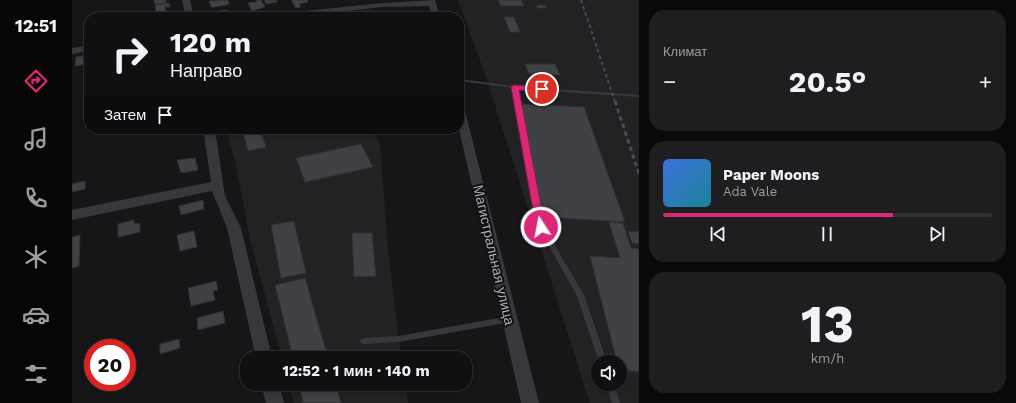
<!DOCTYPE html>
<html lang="ru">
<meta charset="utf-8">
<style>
:root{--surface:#101012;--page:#1e1e20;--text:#f1f3f6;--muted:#9c9d9f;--line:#303032;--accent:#db2777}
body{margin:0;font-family:"Work Sans",sans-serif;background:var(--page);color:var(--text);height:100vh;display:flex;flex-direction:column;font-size:15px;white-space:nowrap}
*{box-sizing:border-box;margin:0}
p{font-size:13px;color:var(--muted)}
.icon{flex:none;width:22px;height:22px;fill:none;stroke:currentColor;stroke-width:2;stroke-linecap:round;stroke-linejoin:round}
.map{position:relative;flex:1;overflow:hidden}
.details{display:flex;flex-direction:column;gap:10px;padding:10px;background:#09090a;width:377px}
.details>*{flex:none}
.top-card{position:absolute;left:12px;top:12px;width:380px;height:122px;border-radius:16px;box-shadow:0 2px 6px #0003,0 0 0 1px var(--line);background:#101012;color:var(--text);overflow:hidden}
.fabs{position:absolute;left:519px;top:355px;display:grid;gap:8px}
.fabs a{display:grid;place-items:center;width:36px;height:36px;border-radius:50%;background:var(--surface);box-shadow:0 2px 6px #0003,0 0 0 1px var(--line);font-size:20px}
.speed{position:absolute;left:12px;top:339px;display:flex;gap:8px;font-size:20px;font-weight:700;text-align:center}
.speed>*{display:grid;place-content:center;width:52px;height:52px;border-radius:50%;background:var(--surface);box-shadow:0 2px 6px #0003,0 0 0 1px var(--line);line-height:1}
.speed .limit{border:6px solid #d22;background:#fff;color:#111}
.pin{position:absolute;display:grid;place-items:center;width:34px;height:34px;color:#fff;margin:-17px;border:2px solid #fff;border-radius:50%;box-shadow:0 1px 4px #0007}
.me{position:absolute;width:44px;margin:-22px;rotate:349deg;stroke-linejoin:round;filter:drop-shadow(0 0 3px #0008)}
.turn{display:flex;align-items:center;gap:14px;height:84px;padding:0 20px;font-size:18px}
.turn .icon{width:52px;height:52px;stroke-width:2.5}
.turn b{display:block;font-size:28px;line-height:34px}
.then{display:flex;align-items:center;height:38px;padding:0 20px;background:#0003;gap:8px;font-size:15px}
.big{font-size:30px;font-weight:700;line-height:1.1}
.details .card{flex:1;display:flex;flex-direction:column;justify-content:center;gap:6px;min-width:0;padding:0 14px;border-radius:16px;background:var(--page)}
.details .dial{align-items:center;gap:0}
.dial b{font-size:52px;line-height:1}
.song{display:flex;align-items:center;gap:12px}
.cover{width:48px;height:48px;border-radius:6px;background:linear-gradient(135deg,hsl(220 70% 55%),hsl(190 70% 35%))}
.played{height:4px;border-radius:2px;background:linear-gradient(90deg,var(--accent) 70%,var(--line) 70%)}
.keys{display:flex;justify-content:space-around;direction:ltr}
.heat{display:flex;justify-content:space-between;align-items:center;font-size:22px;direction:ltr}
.trip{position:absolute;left:168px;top:351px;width:232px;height:40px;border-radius:16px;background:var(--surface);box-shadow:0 2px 6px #0003,0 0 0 1px var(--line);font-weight:700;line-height:40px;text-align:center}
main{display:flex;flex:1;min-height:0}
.tab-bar{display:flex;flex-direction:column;width:72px;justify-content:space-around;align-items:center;background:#060607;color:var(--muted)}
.tab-bar .icon{width:28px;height:28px}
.tab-bar .active{color:var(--accent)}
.tab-bar b{font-size:18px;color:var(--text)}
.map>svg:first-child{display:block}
.built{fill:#222225;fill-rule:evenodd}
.building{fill:#404145;stroke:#303034}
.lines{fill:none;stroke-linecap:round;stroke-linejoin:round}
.lane{fill:#37383d;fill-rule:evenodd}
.street{fill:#37383d;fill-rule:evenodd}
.rail-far1{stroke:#4a4c52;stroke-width:2;stroke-dasharray:3.5 3;stroke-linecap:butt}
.rail{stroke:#4a4c52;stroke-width:3;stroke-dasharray:4.5 3.5;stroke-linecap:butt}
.route{fill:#db2777;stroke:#8e194d}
.labels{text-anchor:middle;stroke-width:4;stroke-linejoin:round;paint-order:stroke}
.street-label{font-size:14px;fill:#a8adb8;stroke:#111113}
</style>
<main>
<nav class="tab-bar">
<b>12:51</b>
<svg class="icon active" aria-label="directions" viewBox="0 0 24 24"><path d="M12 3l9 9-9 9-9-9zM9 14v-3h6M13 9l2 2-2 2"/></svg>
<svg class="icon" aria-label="music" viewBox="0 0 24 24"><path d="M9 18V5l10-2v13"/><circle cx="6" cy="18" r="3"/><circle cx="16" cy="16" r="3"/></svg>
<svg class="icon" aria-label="phone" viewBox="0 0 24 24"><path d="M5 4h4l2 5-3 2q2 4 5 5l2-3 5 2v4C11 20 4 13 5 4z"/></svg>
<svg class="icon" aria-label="climate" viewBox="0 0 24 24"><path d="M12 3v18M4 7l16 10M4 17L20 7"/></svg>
<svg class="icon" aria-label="car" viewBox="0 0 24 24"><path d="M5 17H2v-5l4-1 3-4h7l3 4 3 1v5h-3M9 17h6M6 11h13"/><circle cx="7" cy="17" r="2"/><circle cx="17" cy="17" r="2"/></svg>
<svg class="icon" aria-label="filters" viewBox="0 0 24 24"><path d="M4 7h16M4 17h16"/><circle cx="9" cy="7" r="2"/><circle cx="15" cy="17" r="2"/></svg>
</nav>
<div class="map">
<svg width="567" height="403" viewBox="0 0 567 403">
<rect width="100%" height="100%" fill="#161618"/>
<path class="built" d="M386,0H567V403H518L413,74ZM526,362H548V384H526Z
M300,9V17H243Z
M154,129H300L308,145L316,249L329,358H210L179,243L163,161Z
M217,384H333L336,403H222Z"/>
<path class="building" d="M82,0H94V3L83,4Z
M156,0L157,4L154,5L143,7H139L137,1Z
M184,0H189L193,7L180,11L176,3L185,2Z
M192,0H204L205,2L194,4Z
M219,0H235L236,2L227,4L229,7L224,8Z
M426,0H449L452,6H429Z
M97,3L98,7H93L94,11L84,13L83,5Z
M467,5H472L475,8H466L464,6Z
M156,10L158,16L140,17V15L145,14L147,11Z
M432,17H442L448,32H438Z
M17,55V74H15V64L3,66L4,57Z
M453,64H483L488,75L457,74Z
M447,104L512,107L553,222L471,217Z
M170,129H188L194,147L176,151Z
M289,144L301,167L233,182L224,158Z
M123,158L126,170L109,173L105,160Z
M13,181V189L0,192V184Z
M131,200L132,209L109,215L107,206Z
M62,220V224L68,223V232L46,237V224Z
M222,221L234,273L209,278L199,225Z
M537,222L551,223L559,248L567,249V372L548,370V362H545L518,256L548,258Z
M122,231L125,247L108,251L105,235Z
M556,231L567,232V244L560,243Z
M280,233H300L304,276L282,277Z
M8,235L7,266L0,268V237Z
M233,278L256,358H221L203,285Z
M144,281L146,290L141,291L143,300L119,306L116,288Z
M151,311L153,323L126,330L125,318Z
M107,339L108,348L88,354V344Z
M227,384H264L269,403H231Z"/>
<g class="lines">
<path class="lane" d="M387,79L443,86L567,95V97L446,89L472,227L512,295L535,362H527L505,296L466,227L441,88L387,81Z
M228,129H259L256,131L232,133L230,132Z
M438,316L441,317L442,319L441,321L438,322L327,342L292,344L289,343L288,341L289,339L292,338L327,336Z
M534,384H542L548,403H540Z"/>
<path class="street" d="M110,0H118L122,17H114Z
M363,0L368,17H360L357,6L310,7L227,17H200L204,14L310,3Z
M17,45V51L0,54V48Z
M387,104L392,107L467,403H449L387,129Z
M131,129H143L153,196L169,228L200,358H184L155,228L140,191L0,220V210L139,182Z
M189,384H207L212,403H194Z"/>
<path class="rail-far1" d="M509,0L543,102"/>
<path class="rail" d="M543,101L567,174"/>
</g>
<path class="route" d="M442,85L470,87L474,89L470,91L447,90L473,227L469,230L464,227L439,87Z"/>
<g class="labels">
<g class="street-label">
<text transform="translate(422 255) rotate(77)" y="5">Магистральная улица</text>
</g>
</g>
</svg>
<div class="fabs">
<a><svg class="icon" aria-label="sound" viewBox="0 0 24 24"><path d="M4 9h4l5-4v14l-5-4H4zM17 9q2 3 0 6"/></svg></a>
</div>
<div class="speed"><div class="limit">20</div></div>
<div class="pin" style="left:470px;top:89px;background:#d93025"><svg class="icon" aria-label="arrive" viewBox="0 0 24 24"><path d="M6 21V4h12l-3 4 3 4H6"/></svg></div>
<svg class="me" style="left:469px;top:227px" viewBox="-20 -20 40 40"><circle r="17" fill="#db2777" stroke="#fff" stroke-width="3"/><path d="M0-11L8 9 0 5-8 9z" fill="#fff"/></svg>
<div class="trip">12:52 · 1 мин · 140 m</div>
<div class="top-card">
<div class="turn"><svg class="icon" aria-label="right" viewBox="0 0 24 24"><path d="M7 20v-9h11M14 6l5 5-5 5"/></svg><div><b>120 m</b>Направо</div></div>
<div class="then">Затем<svg class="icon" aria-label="arrive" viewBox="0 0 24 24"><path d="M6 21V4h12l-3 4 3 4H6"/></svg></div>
</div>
</div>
<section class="details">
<div class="card"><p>Климат</p>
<div class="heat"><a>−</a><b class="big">20.5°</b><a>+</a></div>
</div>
<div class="card">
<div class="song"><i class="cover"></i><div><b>Paper Moons</b><p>Ada Vale</p></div></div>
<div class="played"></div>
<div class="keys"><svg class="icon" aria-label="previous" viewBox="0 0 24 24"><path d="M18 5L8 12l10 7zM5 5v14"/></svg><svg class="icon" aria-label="pause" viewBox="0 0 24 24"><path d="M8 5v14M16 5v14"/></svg><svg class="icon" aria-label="next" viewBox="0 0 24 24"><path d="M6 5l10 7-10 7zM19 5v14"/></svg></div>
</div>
<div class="card dial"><b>13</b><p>km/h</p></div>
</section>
</main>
